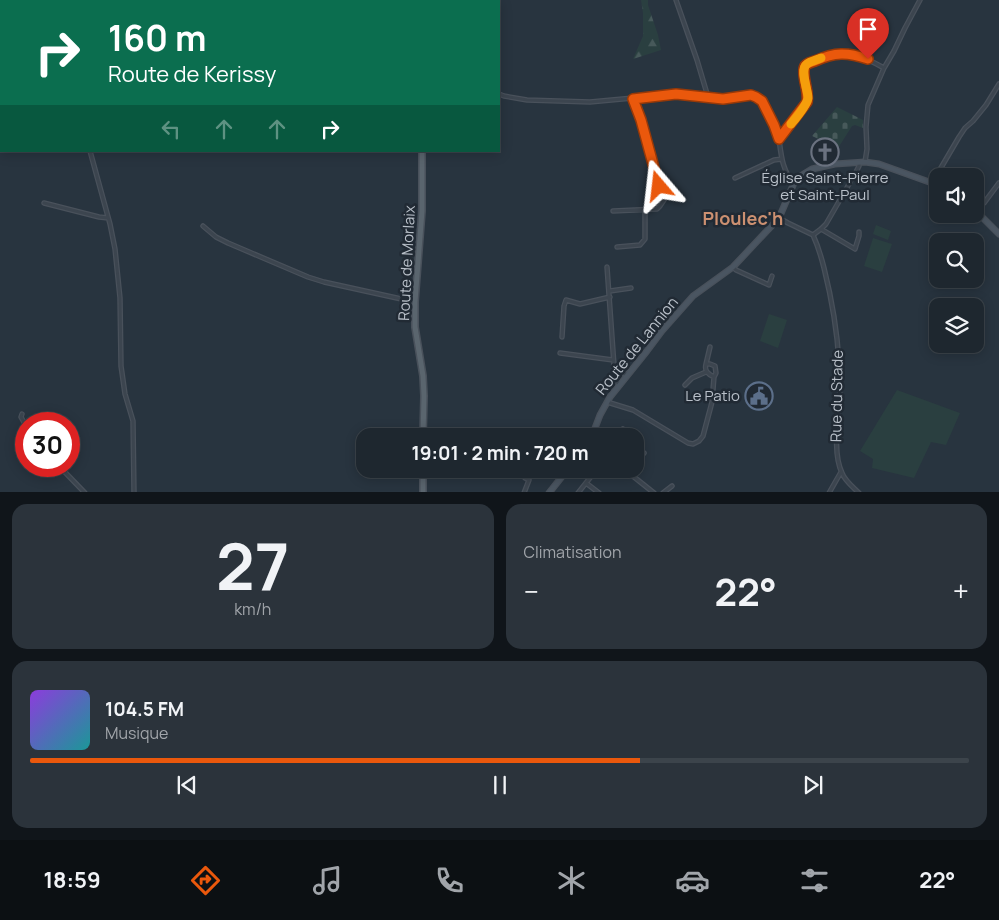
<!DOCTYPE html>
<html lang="fr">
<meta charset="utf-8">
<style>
:root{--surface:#1e272f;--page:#2b333b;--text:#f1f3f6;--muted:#a1a5aa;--line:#3c444b;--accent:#ea580c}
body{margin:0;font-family:Manrope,sans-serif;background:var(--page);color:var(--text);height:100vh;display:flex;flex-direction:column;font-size:19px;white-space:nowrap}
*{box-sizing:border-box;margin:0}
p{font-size:16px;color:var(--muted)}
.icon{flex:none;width:28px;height:28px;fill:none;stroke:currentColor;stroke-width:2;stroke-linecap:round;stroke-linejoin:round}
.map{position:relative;height:492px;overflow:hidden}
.sheet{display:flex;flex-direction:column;gap:12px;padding:12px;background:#10151a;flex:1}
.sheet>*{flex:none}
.top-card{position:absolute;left:0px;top:0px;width:500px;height:152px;box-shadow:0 2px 12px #0003,0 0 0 1px var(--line);background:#0b6e4f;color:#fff;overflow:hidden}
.tools{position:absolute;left:929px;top:168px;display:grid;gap:10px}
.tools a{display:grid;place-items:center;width:55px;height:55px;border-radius:10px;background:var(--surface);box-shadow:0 2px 12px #0003,0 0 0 1px var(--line);font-size:25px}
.speed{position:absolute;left:15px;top:412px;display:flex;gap:10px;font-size:25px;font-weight:700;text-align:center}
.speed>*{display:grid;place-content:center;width:65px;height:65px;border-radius:50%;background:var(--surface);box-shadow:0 2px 12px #0003,0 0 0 1px var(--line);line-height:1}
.speed .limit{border:8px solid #d22;background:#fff;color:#111}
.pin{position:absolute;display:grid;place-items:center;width:42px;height:42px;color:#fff;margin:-51px -21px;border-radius:50% 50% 50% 0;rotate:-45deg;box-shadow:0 0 5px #0007}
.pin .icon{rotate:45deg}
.me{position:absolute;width:55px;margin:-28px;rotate:343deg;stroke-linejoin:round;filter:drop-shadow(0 0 4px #0008)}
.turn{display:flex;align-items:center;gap:18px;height:105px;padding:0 25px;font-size:22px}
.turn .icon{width:65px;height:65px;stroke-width:2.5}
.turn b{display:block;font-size:35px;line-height:42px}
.lanes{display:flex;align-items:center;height:48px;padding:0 25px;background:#0003;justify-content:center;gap:25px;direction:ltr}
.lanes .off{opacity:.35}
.big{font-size:38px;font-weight:700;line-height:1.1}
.sheet .widget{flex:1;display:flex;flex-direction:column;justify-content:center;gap:8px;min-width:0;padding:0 18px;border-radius:15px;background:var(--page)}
.sheet .dial{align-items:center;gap:0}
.dial b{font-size:65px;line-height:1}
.song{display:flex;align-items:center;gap:15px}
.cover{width:60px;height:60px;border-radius:8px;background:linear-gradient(135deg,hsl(270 70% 55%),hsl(180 70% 35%))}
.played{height:5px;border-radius:2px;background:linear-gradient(90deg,var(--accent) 65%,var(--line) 65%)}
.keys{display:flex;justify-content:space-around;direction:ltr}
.heat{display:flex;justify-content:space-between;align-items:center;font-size:28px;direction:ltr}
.sheet .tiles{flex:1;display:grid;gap:12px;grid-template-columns:1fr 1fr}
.widget:last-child{grid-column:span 2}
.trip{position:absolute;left:356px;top:428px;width:288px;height:50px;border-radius:15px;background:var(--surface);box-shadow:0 2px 12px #0003,0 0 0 1px var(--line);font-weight:700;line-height:50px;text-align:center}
.tab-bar{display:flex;height:80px;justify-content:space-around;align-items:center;background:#0c1013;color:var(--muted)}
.tab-bar .icon{width:35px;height:35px}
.tab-bar .on{color:var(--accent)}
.tab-bar b{font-size:22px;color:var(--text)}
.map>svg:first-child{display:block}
.forest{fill:url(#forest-firs)}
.cemetery{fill:url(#cemetery-stones)}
.park{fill:#2a3f40}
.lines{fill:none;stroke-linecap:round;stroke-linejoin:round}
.street-casing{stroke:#49515b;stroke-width:5.5}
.secondary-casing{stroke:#49515b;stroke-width:7}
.primary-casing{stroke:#49515b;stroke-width:8}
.street{stroke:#3c454f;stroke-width:3}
.secondary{stroke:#4a5561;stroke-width:4.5}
.primary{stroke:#5a656e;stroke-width:5}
.route-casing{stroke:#983908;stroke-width:12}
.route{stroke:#ea580c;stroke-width:9}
.slow{stroke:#f59e0b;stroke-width:9}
.labels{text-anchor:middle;stroke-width:5;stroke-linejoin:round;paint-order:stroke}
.poi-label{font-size:15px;fill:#b9c0c9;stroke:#212a34}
.street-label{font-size:15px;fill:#b9c0c9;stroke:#212a34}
.quarter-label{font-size:18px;font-weight:bold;fill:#cc9071;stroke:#212a34}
</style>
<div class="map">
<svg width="999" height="493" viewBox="0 0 999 493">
<defs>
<pattern id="forest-firs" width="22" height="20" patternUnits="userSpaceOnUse" patternTransform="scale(1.25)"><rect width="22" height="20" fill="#2a3f40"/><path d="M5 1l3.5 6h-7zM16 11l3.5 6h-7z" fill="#47595a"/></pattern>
<pattern id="cemetery-stones" width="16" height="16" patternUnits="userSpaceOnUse" patternTransform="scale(1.25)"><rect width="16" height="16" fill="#2a3f40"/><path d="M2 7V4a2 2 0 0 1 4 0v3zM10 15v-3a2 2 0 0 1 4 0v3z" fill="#47595a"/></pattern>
</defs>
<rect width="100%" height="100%" fill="#28343f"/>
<path class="forest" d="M641,0H648V5L658,35L661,50L633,59L643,36V13Z"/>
<path class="cemetery" d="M837,107L863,120V128L855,125L852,126L838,148L812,136Z"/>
<path class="park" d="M876,225L891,231L888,240L873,234Z
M873,238L892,244L882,272L864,266Z
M769,314L787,320L778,348L760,341Z
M897,390L960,413L946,445L931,442L914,478L872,468L873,459L860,451Z"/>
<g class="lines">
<g class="street-casing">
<path id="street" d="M314,0V1
M337,0L339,1
M454,0V1
M676,0L697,60L708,97
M110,1L111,0
M278,1V0
M0,45H1
M499,94L504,96L527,100L590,102L676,94L723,99L751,95L756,97L762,101L765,106L779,139
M90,151L110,224L115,249L120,298L121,366L125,394L133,421L134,493
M865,162L867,149L866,127L868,105L884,68L894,51L905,28L920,0
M735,178L774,160L782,159
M794,183C782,171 781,154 779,139L807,102C809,91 801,75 804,67C806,63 813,61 818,59C843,48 861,55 884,68
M932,183L959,137L965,128L973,121L986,105L999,84
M44,203L99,217L108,218
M976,210L984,203L999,183
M613,211L657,209L660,206L664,200L641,120L633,99
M779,218L788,223L813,235
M203,226L216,237L228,243L308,277L324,282L415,302
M821,229L855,249L859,236V232
M813,235C818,246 821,256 824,268C832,300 837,329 839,362C840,370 841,378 840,385C840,410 831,450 842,473C845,481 853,487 859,493
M813,235L821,229L826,224L856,172L859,166V162
M617,247L640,245L645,239V210
M607,267L614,365C613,374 613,379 620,385
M733,267L736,270L769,285L772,276
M610,291L631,288
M562,337L564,306L566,300L580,304L610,297
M560,353L613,360
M706,364H710L715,366L716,373L714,377C708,374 704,371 706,364Z
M706,364L710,347
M615,366L623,373L628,375
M685,385L692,378L706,372
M607,402L633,410L688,443L693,444L699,441L703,436L712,402L714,377
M22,414L21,417L26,426
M618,436L623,429
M635,464L644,453
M59,466L85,493
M624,469L654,493
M586,483L599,493
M524,493L529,480L525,478
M578,493L597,469
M663,493L672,486
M829,493L841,472"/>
</g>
<g class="secondary-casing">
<path id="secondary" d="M398,0L399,1
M975,210L999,234
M592,436L600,415L610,397L647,351L662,331L693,296L733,267L779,218L794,183L799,177L812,169L835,164L865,162L879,164L932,183L938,186
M549,493L568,469"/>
</g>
<g class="primary-casing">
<path id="primary" d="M415,0V1
M422,151V211L415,302V327L423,376L424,396L423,436
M423,493V469"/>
</g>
<use href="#street" class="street"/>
<use href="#secondary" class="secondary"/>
<use href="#primary" class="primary"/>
</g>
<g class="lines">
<g class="route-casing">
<path id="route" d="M659,186L641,120L633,99L676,94L723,99L751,95L756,97L762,101L774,125L779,139L807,102C809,91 803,81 804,70C804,64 809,63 815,61C835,52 847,52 868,59"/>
</g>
<use href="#route" class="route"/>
<path class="slow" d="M791,124C796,118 807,105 808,98C808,89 799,70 807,64C811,61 817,60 821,58"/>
</g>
<defs>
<g id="church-ring" transform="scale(1.4375)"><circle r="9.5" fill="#212a34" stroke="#6b7280" stroke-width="1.5"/><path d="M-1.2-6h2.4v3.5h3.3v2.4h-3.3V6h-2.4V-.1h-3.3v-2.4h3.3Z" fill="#6b7280"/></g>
<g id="civic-ring" transform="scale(1.4375)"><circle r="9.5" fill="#212a34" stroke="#5c6f8a" stroke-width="1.5"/><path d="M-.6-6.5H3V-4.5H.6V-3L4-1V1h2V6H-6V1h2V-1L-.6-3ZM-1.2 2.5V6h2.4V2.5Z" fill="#5c6f8a"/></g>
</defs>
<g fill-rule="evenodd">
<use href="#church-ring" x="825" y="152"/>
<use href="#civic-ring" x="759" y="396"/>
</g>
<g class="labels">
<g class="poi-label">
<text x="825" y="183">Église Saint-Pierre<tspan x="825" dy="17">et Saint-Paul</tspan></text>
<text x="740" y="401" text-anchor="end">Le Patio</text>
</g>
<g class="street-label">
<text transform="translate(407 263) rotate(-87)" y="5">Route de Morlaix</text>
<text transform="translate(637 346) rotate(-51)" y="5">Route de Lannion</text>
<text transform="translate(837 396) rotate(-89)" y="5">Rue du Stade</text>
</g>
<g class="quarter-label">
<text x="743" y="225">Ploulec'h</text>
</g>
</g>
</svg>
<div class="tools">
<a><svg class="icon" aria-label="sound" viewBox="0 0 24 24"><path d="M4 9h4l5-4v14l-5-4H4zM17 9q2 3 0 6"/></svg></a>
<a><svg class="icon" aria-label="search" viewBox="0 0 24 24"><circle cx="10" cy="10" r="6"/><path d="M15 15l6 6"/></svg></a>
<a><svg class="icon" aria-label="layers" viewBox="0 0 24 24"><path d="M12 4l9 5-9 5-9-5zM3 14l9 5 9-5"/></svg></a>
</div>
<div class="speed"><div class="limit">30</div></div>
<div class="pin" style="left:868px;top:59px;background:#d93025"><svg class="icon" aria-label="arrive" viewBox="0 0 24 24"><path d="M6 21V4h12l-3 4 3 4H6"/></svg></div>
<svg class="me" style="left:659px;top:186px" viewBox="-20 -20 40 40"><path d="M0-17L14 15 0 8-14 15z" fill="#ea580c" stroke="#fff" stroke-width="4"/></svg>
<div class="trip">19:01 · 2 min · 720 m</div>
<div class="top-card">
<div class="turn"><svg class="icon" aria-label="right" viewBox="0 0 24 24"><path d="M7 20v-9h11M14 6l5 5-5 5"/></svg><div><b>160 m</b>Route de Kerissy</div></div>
<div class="lanes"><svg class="icon off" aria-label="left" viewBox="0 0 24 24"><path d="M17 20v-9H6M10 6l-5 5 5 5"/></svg><svg class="icon off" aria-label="ahead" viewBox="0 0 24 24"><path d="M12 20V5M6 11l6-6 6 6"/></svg><svg class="icon off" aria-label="ahead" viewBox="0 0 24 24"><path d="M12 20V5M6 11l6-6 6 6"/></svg><svg class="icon" aria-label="right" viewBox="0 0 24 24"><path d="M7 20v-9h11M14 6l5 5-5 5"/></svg></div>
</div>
</div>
<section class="sheet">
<div class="tiles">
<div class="widget dial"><b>27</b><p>km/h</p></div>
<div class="widget"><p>Climatisation</p>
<div class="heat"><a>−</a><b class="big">22°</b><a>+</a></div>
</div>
<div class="widget">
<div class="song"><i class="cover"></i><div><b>104.5 FM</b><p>Musique</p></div></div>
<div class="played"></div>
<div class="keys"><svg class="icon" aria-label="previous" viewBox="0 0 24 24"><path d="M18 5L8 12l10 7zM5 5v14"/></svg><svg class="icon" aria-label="pause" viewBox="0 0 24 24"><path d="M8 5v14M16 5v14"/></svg><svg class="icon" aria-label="next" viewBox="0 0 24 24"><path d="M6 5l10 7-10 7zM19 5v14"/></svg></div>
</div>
</div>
</section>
<nav class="tab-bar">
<b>18:59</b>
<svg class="icon on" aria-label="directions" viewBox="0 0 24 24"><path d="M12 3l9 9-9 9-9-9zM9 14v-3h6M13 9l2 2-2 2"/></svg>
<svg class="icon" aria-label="music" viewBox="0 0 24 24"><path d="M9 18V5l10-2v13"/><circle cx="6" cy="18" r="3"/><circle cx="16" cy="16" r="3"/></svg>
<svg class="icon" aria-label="phone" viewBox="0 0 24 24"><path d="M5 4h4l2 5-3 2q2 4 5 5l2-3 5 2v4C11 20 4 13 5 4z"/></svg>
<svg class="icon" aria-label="climate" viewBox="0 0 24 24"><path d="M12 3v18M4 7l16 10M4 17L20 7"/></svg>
<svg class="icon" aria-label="car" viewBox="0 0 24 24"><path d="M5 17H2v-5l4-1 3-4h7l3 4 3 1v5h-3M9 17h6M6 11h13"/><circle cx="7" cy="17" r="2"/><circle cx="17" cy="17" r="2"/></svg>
<svg class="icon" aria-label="filters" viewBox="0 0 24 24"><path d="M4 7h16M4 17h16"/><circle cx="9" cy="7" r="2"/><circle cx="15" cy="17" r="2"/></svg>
<b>22°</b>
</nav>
